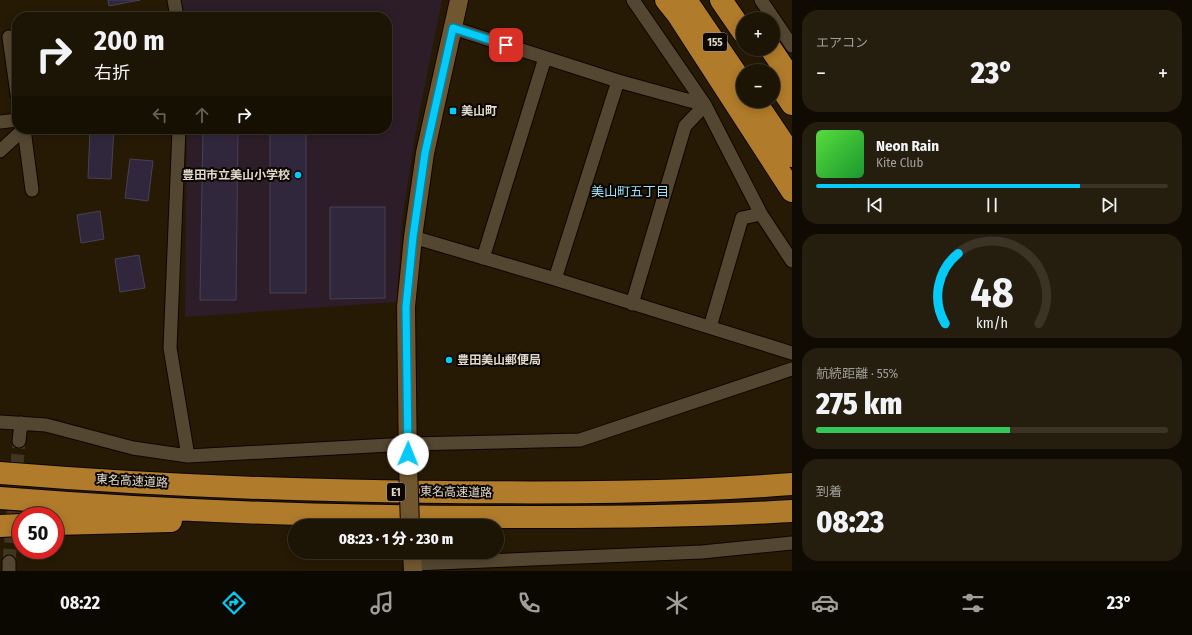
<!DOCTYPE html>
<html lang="ja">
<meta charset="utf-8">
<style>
:root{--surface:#1c1404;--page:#251d0e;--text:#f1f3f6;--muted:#a09e9a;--line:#3a3326;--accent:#06cbf9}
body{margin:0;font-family:"Fira Sans Condensed","Noto Sans JP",sans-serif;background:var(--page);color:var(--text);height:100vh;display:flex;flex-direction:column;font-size:15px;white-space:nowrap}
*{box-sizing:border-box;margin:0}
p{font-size:13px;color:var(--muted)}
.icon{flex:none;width:22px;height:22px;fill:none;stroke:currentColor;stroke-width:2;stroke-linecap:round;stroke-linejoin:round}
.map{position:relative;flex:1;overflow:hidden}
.sheet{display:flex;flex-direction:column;gap:10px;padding:10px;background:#0f0b02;width:400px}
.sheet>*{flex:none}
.hud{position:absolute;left:12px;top:12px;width:380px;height:122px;border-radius:16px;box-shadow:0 2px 10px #0003,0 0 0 1px var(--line);background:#1c1404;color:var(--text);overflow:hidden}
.buttons{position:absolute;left:736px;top:12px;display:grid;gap:8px}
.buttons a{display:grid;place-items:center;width:44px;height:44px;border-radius:50%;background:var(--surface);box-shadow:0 2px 10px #0003,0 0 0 1px var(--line);font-size:20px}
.speed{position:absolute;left:12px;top:507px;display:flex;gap:8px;font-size:20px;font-weight:700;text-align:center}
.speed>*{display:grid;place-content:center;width:52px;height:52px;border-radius:50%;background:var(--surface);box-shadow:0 2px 10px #0003,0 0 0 1px var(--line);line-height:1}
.speed .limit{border:6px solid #d22;background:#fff;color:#111}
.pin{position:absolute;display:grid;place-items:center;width:34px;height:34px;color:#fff;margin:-17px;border-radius:8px;box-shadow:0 2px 6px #0006}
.me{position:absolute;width:44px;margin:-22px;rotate:1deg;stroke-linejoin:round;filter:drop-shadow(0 0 3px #0008)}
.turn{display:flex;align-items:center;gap:14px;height:84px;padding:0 16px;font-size:18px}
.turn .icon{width:52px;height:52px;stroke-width:2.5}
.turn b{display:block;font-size:28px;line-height:34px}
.lanes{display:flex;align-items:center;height:38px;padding:0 16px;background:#0003;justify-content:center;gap:20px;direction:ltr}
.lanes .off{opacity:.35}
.big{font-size:30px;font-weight:800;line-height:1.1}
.sheet .card{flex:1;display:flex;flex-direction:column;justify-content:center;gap:6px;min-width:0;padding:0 14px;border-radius:16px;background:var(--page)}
.sheet .dial{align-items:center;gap:0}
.dial svg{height:104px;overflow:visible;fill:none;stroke:var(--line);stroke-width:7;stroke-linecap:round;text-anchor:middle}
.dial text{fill:var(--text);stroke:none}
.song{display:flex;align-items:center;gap:12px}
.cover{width:48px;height:48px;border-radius:6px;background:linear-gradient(135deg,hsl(110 70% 55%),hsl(130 70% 35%))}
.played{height:4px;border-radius:2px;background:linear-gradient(90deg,var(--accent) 75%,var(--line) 75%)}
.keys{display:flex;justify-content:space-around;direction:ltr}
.heat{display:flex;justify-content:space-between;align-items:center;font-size:22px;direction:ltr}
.charge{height:6px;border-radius:3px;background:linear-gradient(90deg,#34c759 55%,var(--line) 0)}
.trip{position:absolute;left:288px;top:519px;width:216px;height:40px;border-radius:20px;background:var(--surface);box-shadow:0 2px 10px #0003,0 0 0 1px var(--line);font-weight:800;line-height:40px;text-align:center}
.dock{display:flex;height:64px;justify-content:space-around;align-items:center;background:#0b0802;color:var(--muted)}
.dock .icon{width:28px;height:28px}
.dock .current{color:var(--accent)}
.dock b{font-size:18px;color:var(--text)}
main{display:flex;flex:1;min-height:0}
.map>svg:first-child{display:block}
.education{fill:#2d1d28}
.building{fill:#30273c;stroke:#494056}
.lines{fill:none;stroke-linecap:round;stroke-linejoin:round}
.street-tunnel{stroke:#423623;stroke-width:13;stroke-dasharray:13 6;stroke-linecap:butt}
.street-casing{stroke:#0e0500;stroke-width:15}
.secondary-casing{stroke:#0e0500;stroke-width:20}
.highway-casing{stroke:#0e0500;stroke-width:24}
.street{stroke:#544731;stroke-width:13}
.secondary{stroke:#70572f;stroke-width:18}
.highway{stroke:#b07b2a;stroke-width:22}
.secondary-bridge-casing{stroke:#0e0500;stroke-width:20;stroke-linecap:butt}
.secondary-bridge{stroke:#70572f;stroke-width:18}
.route-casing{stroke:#0484a2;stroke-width:10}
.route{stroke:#06cbf9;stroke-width:7}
.poi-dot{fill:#06cbf9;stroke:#0b0601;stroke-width:1.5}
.labels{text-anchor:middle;stroke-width:4;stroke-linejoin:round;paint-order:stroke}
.shield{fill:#0b0601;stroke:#a0998e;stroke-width:1}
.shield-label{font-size:11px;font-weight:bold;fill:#e0d8cb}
.poi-label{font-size:12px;font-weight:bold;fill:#e0d8cb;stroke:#0b0601;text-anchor:start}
.street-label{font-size:12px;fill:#e0d8cb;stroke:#0b0601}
.neighbourhood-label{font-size:13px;fill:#99e1fb;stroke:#0b0601}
</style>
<main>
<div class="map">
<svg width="792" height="571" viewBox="0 0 792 571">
<rect width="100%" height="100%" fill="#261a05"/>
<path class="education" d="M179,0H442L416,129L402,221L397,302L185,317L187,129H387V17H181Z"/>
<path class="building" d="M108,0H140L109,6Z
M90,129H114L111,179L88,178Z
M203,129H238L236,300H200Z
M270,129H306V293H270Z
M130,159L153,161L148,201L125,198Z
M330,207H385V298L330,299Z
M100,211L104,239L81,243L77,215Z
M139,255L145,288L120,292L115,259Z"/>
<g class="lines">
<path class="street-tunnel" d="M9,562L19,441"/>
<g class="street-casing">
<path id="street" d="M174,0L177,17
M633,0L705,105L761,214L792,261
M761,0L792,46
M453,28L618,81L705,105L685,126L632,304
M9,37L17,94
M0,122L17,120
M24,129L32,190
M179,129L170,348L188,456
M0,151L24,129
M413,237L555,279L792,353
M483,258L545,58
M555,279L618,81
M710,327L742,218L761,214
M0,422L46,425L133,448L188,456L408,444L580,440L792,369
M19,441L21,423
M413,564L702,552L792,543
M9,571V562"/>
</g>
<g class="secondary-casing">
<path id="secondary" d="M408,464L406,307L413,237L425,153L459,0
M412,552L413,571"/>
</g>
<g class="highway-casing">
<path id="highway" d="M666,0L678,15L792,191
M686,0L743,84
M721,0L743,32
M771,49L792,80
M773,76L792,104
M755,101L792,156
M0,473C148,485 297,491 446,492C561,493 677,493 792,484
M0,498C165,511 332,517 497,517C596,517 694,517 792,511
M55,524L171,521
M0,526L21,525"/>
</g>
<use href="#street" class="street"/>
<use href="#secondary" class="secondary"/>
<use href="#highway" class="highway"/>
<g class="secondary-bridge-casing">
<path id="secondary-bridge" d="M408,464L410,526"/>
</g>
<use href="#secondary-bridge" class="secondary-bridge"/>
</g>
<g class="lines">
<g class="route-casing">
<path id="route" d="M408,454L406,307L413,237L425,153L453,28L506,45"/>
</g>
<use href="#route" class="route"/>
</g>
<g class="poi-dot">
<rect x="449" y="107" width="8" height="8" rx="2"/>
<circle cx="298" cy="175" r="4"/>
<circle cx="449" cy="360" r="4"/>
</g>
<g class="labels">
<g class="shield">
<rect x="703" y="33" width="24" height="18" rx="3"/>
<rect x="387" y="483" width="18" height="18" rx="3"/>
</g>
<g class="shield-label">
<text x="715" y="46">155</text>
<text x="396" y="496">E1</text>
</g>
<g class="poi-label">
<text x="461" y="115">美山町</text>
<text x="290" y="179" text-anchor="end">豊田市立美山小学校</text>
<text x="457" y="364">豊田美山郵便局</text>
</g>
<g class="street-label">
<text transform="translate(132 481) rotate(3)" y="4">東名高速道路</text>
<text transform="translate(456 492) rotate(1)" y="4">東名高速道路</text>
</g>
<g class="neighbourhood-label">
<text x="630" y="196">美山町五丁目</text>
</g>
</g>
</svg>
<div class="buttons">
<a>+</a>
<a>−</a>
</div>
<div class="speed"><div class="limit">50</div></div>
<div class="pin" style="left:506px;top:45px;background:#d93025"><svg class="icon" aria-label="arrive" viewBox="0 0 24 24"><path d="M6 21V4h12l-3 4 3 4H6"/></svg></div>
<svg class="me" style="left:408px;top:454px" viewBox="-20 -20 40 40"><circle r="19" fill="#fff"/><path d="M0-13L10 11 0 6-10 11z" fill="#06cbf9"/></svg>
<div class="trip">08:23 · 1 分 · 230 m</div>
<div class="hud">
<div class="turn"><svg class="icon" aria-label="right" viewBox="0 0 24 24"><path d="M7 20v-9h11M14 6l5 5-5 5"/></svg><div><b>200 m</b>右折</div></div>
<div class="lanes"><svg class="icon off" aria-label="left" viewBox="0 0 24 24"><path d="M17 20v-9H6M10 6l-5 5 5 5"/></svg><svg class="icon off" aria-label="ahead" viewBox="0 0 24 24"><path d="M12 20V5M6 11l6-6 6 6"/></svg><svg class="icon" aria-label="right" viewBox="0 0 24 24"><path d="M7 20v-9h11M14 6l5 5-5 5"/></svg></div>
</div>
</div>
<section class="sheet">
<div class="card"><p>エアコン</p>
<div class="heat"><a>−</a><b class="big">23°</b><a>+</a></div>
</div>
<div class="card">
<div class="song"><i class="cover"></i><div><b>Neon Rain</b><p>Kite Club</p></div></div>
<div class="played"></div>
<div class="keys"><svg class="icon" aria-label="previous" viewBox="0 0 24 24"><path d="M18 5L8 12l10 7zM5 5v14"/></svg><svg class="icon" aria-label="pause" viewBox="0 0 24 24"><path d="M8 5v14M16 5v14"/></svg><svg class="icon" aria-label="next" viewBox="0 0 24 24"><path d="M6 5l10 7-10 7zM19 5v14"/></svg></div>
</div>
<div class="card dial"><svg viewBox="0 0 100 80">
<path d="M14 69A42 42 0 1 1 86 69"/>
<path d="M14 69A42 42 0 0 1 24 15" stroke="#06cbf9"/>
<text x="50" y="56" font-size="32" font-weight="700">48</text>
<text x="50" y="72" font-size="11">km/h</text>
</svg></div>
<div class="card"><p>航続距離 · 55%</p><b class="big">275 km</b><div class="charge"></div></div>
<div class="card"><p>到着</p><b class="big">08:23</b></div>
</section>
</main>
<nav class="dock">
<b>08:22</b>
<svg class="icon current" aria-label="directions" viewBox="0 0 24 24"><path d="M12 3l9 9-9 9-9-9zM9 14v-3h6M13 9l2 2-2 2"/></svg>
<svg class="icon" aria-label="music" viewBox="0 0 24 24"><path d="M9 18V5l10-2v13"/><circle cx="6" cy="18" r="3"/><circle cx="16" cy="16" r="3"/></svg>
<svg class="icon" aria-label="phone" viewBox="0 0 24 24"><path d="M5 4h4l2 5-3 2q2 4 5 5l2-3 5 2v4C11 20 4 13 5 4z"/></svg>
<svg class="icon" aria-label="climate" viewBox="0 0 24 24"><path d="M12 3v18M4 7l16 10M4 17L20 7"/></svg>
<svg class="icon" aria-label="car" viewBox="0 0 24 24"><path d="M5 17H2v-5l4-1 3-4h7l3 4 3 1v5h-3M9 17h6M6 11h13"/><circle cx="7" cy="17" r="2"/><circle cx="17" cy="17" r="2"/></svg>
<svg class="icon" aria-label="filters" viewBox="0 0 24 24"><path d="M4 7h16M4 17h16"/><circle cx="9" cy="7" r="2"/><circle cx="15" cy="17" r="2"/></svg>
<b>23°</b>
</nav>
